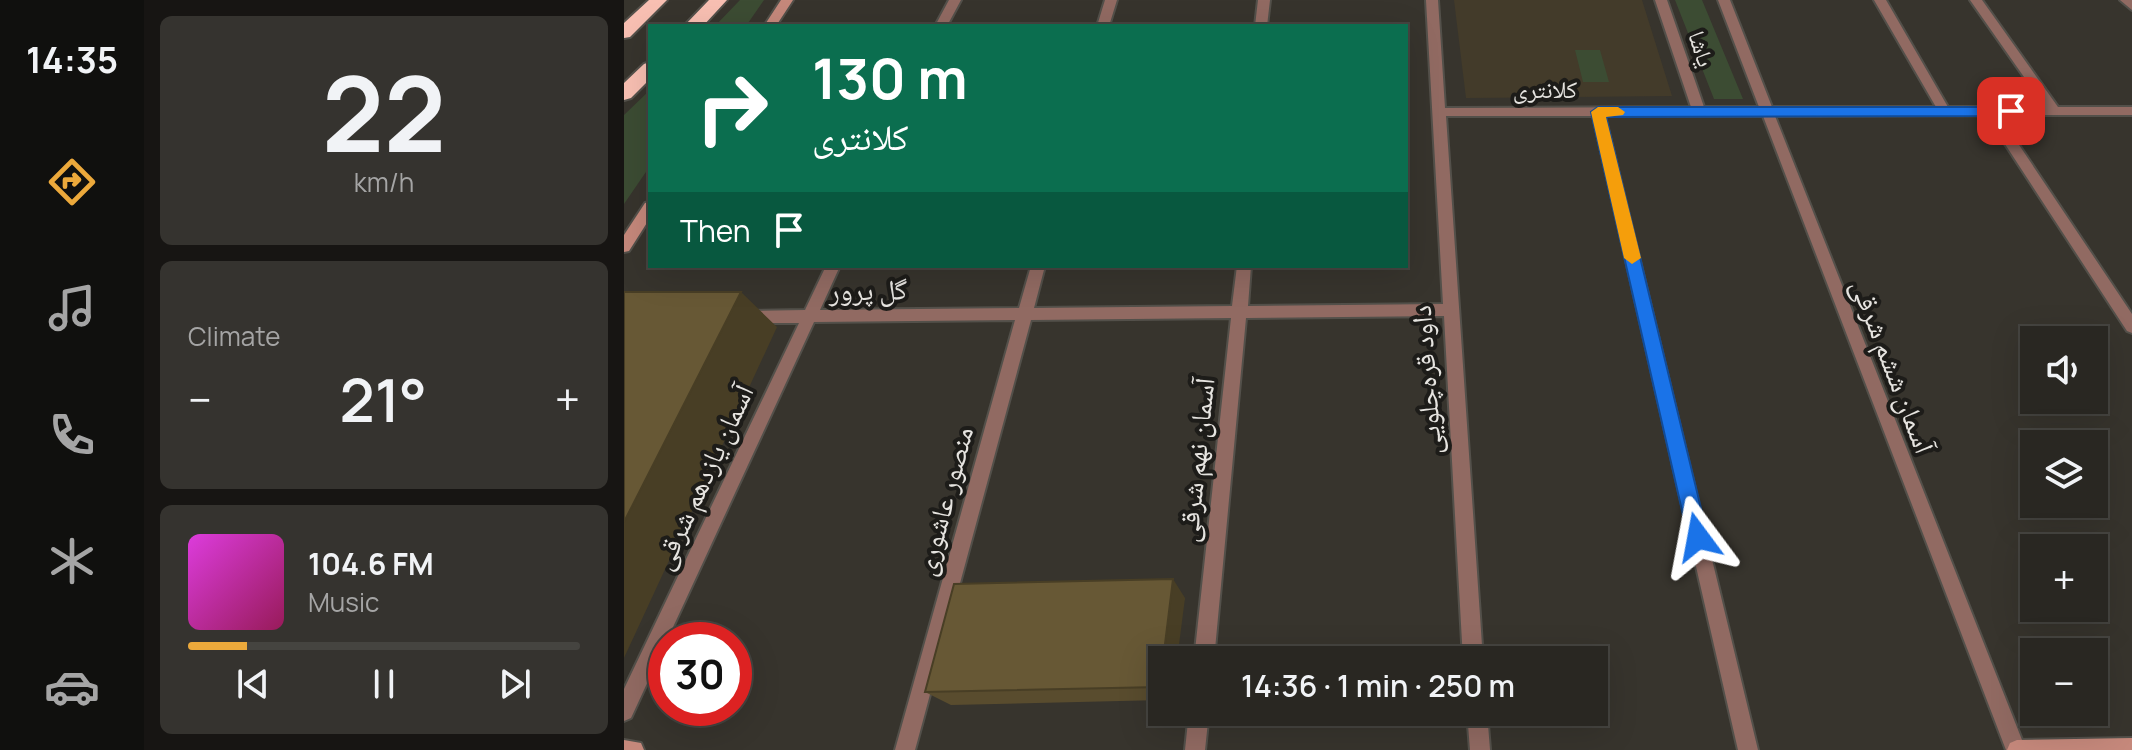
<!DOCTYPE html>
<meta charset="utf-8">
<style>
:root{--surface:#292722;--page:#35332f;--text:#f1f3f6;--muted:#a5a5a5;--line:#454440;--accent:#eca93b}
body{margin:0;font-family:Manrope,"Noto Naskh Arabic",sans-serif;background:var(--page);color:var(--text);height:100vh;display:flex;flex-direction:column;font-size:30px;white-space:nowrap}
*{box-sizing:border-box;margin:0}
p{font-size:26px;color:var(--muted)}
.icon{flex:none;width:44px;height:44px;fill:none;stroke:currentColor;stroke-width:2;stroke-linecap:round;stroke-linejoin:round}
.map{position:relative;flex:1;overflow:hidden}
.side{display:flex;flex-direction:column;gap:16px;padding:16px;background:#171513;width:480px}
.side>*{flex:none}
.banner{position:absolute;left:24px;top:24px;width:760px;height:244px;border-radius:0px;box-shadow:0 8px 32px #0002,0 0 0 2px var(--line);background:#0b6e4f;color:#fff;overflow:hidden}
.fabs{position:absolute;left:1396px;top:326px;display:grid;gap:16px}
.fabs a{display:grid;place-items:center;width:88px;height:88px;border-radius:0px;background:var(--surface);box-shadow:0 8px 32px #0002,0 0 0 2px var(--line);font-size:40px}
.speed{position:absolute;left:24px;top:622px;display:flex;gap:16px;font-size:40px;font-weight:700;text-align:center}
.speed>*{display:grid;place-content:center;width:104px;height:104px;border-radius:50%;background:var(--surface);box-shadow:0 8px 32px #0002,0 0 0 2px var(--line);line-height:1}
.speed .limit{border:12px solid #d22;background:#fff;color:#111}
.pin{position:absolute;display:grid;place-items:center;width:68px;height:68px;color:#fff;margin:-34px;border-radius:16px;box-shadow:0 4px 12px #0006}
.me{position:absolute;width:88px;margin:-44px;rotate:347deg;stroke-linejoin:round;filter:drop-shadow(0 0 6px #0008)}
.turn{display:flex;align-items:center;gap:28px;height:168px;padding:0 32px;font-size:36px}
.turn .icon{width:104px;height:104px;stroke-width:2.5}
.turn b{display:block;font-size:56px;line-height:68px}
.then{display:flex;align-items:center;height:76px;padding:0 32px;background:#0003;gap:16px;font-size:30px}
.big{font-size:60px;font-weight:600;line-height:1.1}
.side .card{flex:1;display:flex;flex-direction:column;justify-content:center;gap:12px;min-width:0;padding:0 28px;border-radius:12px;background:var(--page)}
.side .dial{align-items:center;gap:0}
.dial b{font-size:104px;line-height:1}
.song{display:flex;align-items:center;gap:24px}
.cover{width:96px;height:96px;border-radius:12px;background:linear-gradient(135deg,hsl(300 70% 55%),hsl(330 70% 35%))}
.played{height:8px;border-radius:4px;background:linear-gradient(90deg,var(--accent) 15%,var(--line) 15%)}
.keys{display:flex;justify-content:space-around;direction:ltr}
.heat{display:flex;justify-content:space-between;align-items:center;font-size:44px;direction:ltr}
.trip{position:absolute;left:524px;top:646px;width:460px;height:80px;border-radius:0px;background:var(--surface);box-shadow:0 8px 32px #0002,0 0 0 2px var(--line);font-weight:600;line-height:80px;text-align:center}
main{display:flex;flex:1;min-height:0}
.tabs{display:flex;flex-direction:column;width:144px;justify-content:space-around;align-items:center;background:#10100e;color:var(--muted)}
.tabs .icon{width:56px;height:56px}
.tabs .current{color:var(--accent)}
.tabs b{font-size:36px;color:var(--text)}
.map>svg:first-child{display:block}
.education{fill:#433b2a}
.green{fill:#3c4c33}
.lines{fill:none;stroke-linecap:round;stroke-linejoin:round}
.street-casing{stroke:#53504a;stroke-width:4}
.secondary-casing{stroke:#53504a;stroke-width:4}
.highway-casing{stroke:#53504a;stroke-width:4}
.street{fill:#916a62;fill-rule:evenodd}
.secondary{fill:#c5887b;fill-rule:evenodd}
.highway{fill:#f8bfb2;fill-rule:evenodd}
.wall{fill:#594c2e}
.shaded-wall{fill:#483e25}
.building{fill:#675835;stroke:#483e25;stroke-width:2}
.route{fill:#1a73e8;stroke:#114b97;stroke-width:2}
.slow{fill:#f59e0b}
.labels{text-anchor:middle;stroke-width:8;stroke-linejoin:round;paint-order:stroke}
.far-street-label{font-size:24px;fill:#e6e4e0;stroke:#1d1c19}
.street-label{font-size:28px;fill:#e6e4e0;stroke:#1d1c19}
</style>
<main>
<nav class="tabs">
<b>14:35</b>
<svg class="icon current" aria-label="directions" viewBox="0 0 24 24"><path d="M12 3l9 9-9 9-9-9zM9 14v-3h6M13 9l2 2-2 2"/></svg>
<svg class="icon" aria-label="music" viewBox="0 0 24 24"><path d="M9 18V5l10-2v13"/><circle cx="6" cy="18" r="3"/><circle cx="16" cy="16" r="3"/></svg>
<svg class="icon" aria-label="phone" viewBox="0 0 24 24"><path d="M5 4h4l2 5-3 2q2 4 5 5l2-3 5 2v4C11 20 4 13 5 4z"/></svg>
<svg class="icon" aria-label="climate" viewBox="0 0 24 24"><path d="M12 3v18M4 7l16 10M4 17L20 7"/></svg>
<svg class="icon" aria-label="car" viewBox="0 0 24 24"><path d="M5 17H2v-5l4-1 3-4h7l3 4 3 1v5h-3M9 17h6M6 11h13"/><circle cx="7" cy="17" r="2"/><circle cx="17" cy="17" r="2"/></svg>
</nav>
<section class="side">
<div class="card dial"><b>22</b><p>km/h</p></div>
<div class="card"><p>Climate</p>
<div class="heat"><a>−</a><b class="big">21°</b><a>+</a></div>
</div>
<div class="card">
<div class="song"><i class="cover"></i><div><b>104.6 FM</b><p>Music</p></div></div>
<div class="played"></div>
<div class="keys"><svg class="icon" aria-label="previous" viewBox="0 0 24 24"><path d="M18 5L8 12l10 7zM5 5v14"/></svg><svg class="icon" aria-label="pause" viewBox="0 0 24 24"><path d="M8 5v14M16 5v14"/></svg><svg class="icon" aria-label="next" viewBox="0 0 24 24"><path d="M6 5l10 7-10 7zM19 5v14"/></svg></div>
</div>
</section>
<div class="map">
<svg width="1508" height="750" viewBox="0 0 1508 750">
<rect width="100%" height="100%" fill="#37342d"/>
<path class="education" d="M830,0H1018L1048,96L842,98Z"/>
<path class="green" d="M116,0H140L122,26H91Z
M1051,0H1078L1119,99H1090Z
M976,50L985,82H959L951,50Z
M26,90V166L0,204V115Z"/>
<g class="lines">
<g class="street-casing">
<path id="street" d="M325,0H337L323,26H311Z
M481,0H493L485,26H473Z
M634,0H646L643,26H631Z
M802,0H814L821,108L1067,107L1031,0H1043L1080,107H1135L1094,0H1106L1148,107H1312L1250,0H1262L1324,107H1421L1346,0H1358L1434,107H1508V115H1375L1508,314V333L1503,331L1362,115L1151,116L1402,750H1382L1139,116H981L1134,750H1114L969,116H822L859,660H839L820,316L622,318L590,660H570L607,318L407,320L291,750H271L391,320L190,322L7,718L0,721V689L175,323H122L114,317L122,311L181,310L202,266H216L196,310L395,308L407,266H421L410,308L608,306L613,266H627L624,306L819,304Z
M1496,0H1508V10Z
M565,712H585L581,750H561Z
M843,712H863L866,750H846Z"/>
</g>
<g class="secondary-casing">
<path id="secondary" d="M157,0H169L152,26H140Z
M26,202V218L5,251L0,252V235L21,203Z
M1508,738V750H1383L1386,743L1393,740Z
M0,740L17,743L20,750H0Z"/>
</g>
<g class="highway-casing">
<path id="highway" d="M25,0H43L6,37L0,38V23Z
M85,0H103L79,26H60Z
M26,62V79L7,98L0,100V83L20,64Z"/>
</g>
<use href="#street" class="street"/>
<use href="#secondary" class="secondary"/>
<use href="#highway" class="highway"/>
</g>
<path class="wall" d="M561,598L538,660V700L327,705L301,692Z"/>
<path class="shaded-wall" d="M117,292L153,327L0,658V522Z
M549,579L561,598L553,660H539Z"/>
<path class="building" d="M0,292H117L0,522Z
M549,579L539,660H538L536,687L301,692L330,584Z"/>
<path class="route" d="M974,107H1387L1395,111L1387,116L982,117L1084,537L1081,544L1074,547L1067,544L1064,537L967,112Z"/>
<path class="slow" d="M994,107L1001,112L999,115L982,117L1017,258L1008,264L1000,258L967,112L974,107Z"/>
<g class="labels">
<g class="far-street-label">
<text transform="translate(1077 49) rotate(72)" y="8">یاشا</text>
<text x="921" y="98">کلانتری</text>
</g>
<g class="street-label">
<text transform="translate(244 290) rotate(-1)" y="10">گل پرور</text>
<text transform="translate(1269 366) rotate(69)" y="10">آسمان ششم شرقی</text>
<text transform="translate(802 380) rotate(-94)" y="10">داود قره‌چلویی</text>
<text transform="translate(572 460) rotate(-84)" y="10">آسمان نهم شرقی</text>
<text transform="translate(79 477) rotate(-65)" y="10">آسمان یازدهم شرقی</text>
<text transform="translate(320 501) rotate(-75)" y="10">منصور عاشوری</text>
</g>
</g>
</svg>
<div class="fabs">
<a><svg class="icon" aria-label="sound" viewBox="0 0 24 24"><path d="M4 9h4l5-4v14l-5-4H4zM17 9q2 3 0 6"/></svg></a>
<a><svg class="icon" aria-label="layers" viewBox="0 0 24 24"><path d="M12 4l9 5-9 5-9-5zM3 14l9 5 9-5"/></svg></a>
<a>+</a>
<a>−</a>
</div>
<div class="speed"><div class="limit">30</div></div>
<div class="pin" style="left:1387px;top:111px;background:#d93025"><svg class="icon" aria-label="arrive" viewBox="0 0 24 24"><path d="M6 21V4h12l-3 4 3 4H6"/></svg></div>
<svg class="me" style="left:1074px;top:537px" viewBox="-20 -20 40 40"><path d="M0-17L14 15 0 8-14 15z" fill="#1a73e8" stroke="#fff" stroke-width="4"/></svg>
<div class="trip">14:36 · 1 min · 250 m</div>
<div class="banner">
<div class="turn"><svg class="icon" aria-label="right" viewBox="0 0 24 24"><path d="M7 20v-9h11M14 6l5 5-5 5"/></svg><div><b>130 m</b>کلانتری</div></div>
<div class="then">Then<svg class="icon" aria-label="arrive" viewBox="0 0 24 24"><path d="M6 21V4h12l-3 4 3 4H6"/></svg></div>
</div>
</div>
</main>
